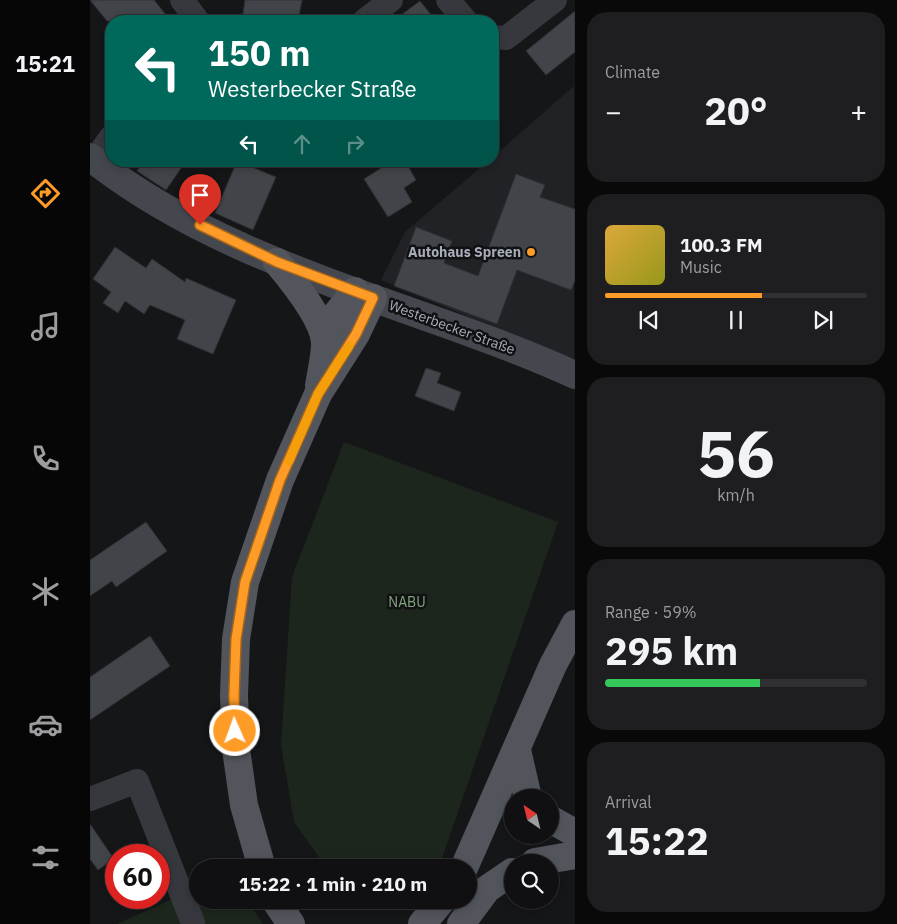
<!DOCTYPE html>
<meta charset="utf-8">
<style>
:root{--surface:#101012;--page:#1e1e20;--text:#f1f3f6;--muted:#9c9d9f;--line:#303032;--accent:#ff9b27}
body{margin:0;font-family:"IBM Plex Sans",sans-serif;background:var(--page);color:var(--text);height:100vh;display:flex;flex-direction:column;font-size:19px;white-space:nowrap}
*{box-sizing:border-box;margin:0}
p{font-size:16px;color:var(--muted)}
.icon{flex:none;width:28px;height:28px;fill:none;stroke:currentColor;stroke-width:2;stroke-linecap:round;stroke-linejoin:round}
.map{position:relative;flex:1;overflow:hidden}
.side{display:flex;flex-direction:column;gap:12px;padding:12px;background:#09090a;width:322px}
.side>*{flex:none}
.banner{position:absolute;left:15px;top:15px;width:394px;height:152px;border-radius:20px;box-shadow:0 2px 8px #0003,0 0 0 1px var(--line);background:#00695c;color:#fff;overflow:hidden}
.needle{width:32px;rotate:325deg}
.buttons{position:absolute;left:414px;top:789px;display:grid;gap:10px}
.buttons a{display:grid;place-items:center;width:55px;height:55px;border-radius:50%;background:var(--surface);box-shadow:0 2px 8px #0003,0 0 0 1px var(--line);font-size:25px}
.speed{position:absolute;left:15px;top:844px;display:flex;gap:10px;font-size:25px;font-weight:700;text-align:center}
.speed>*{display:grid;place-content:center;width:65px;height:65px;border-radius:50%;background:var(--surface);box-shadow:0 2px 8px #0003,0 0 0 1px var(--line);line-height:1}
.speed .limit{border:8px solid #d22;background:#fff;color:#111}
.pin{position:absolute;display:grid;place-items:center;width:42px;height:42px;color:#fff;margin:-51px -21px;border-radius:50% 50% 50% 0;rotate:-45deg;box-shadow:0 0 5px #0007}
.pin .icon{rotate:45deg}
.me{position:absolute;width:55px;margin:-28px;rotate:358deg;stroke-linejoin:round;filter:drop-shadow(0 0 4px #0008)}
.turn{display:flex;align-items:center;gap:18px;height:105px;padding:0 20px;font-size:22px}
.turn .icon{width:65px;height:65px;stroke-width:2.5}
.turn b{display:block;font-size:35px;line-height:42px}
.lanes{display:flex;align-items:center;height:48px;padding:0 20px;background:#0003;justify-content:center;gap:25px;direction:ltr}
.lanes .off{opacity:.35}
.big{font-size:38px;font-weight:700;line-height:1.1}
.side .widget{flex:1;display:flex;flex-direction:column;justify-content:center;gap:8px;min-width:0;padding:0 18px;border-radius:20px;background:var(--page)}
.side .dial{align-items:center;gap:0}
.dial b{font-size:65px;line-height:1}
.song{display:flex;align-items:center;gap:15px}
.cover{width:60px;height:60px;border-radius:8px;background:linear-gradient(135deg,hsl(40 70% 55%),hsl(60 70% 35%))}
.played{height:5px;border-radius:2px;background:linear-gradient(90deg,var(--accent) 60%,var(--line) 60%)}
.keys{display:flex;justify-content:space-around;direction:ltr}
.heat{display:flex;justify-content:space-between;align-items:center;font-size:28px;direction:ltr}
.charge{height:8px;border-radius:4px;background:linear-gradient(90deg,#34c759 59%,var(--line) 0)}
.trip{position:absolute;left:99px;top:859px;width:288px;height:50px;border-radius:25px;background:var(--surface);box-shadow:0 2px 8px #0003,0 0 0 1px var(--line);font-weight:700;line-height:50px;text-align:center}
main{display:flex;flex:1;min-height:0}
.tabs{display:flex;flex-direction:column;width:90px;justify-content:space-around;align-items:center;background:#060607;color:var(--muted)}
.tabs .icon{width:35px;height:35px}
.tabs .selected{color:var(--accent)}
.tabs b{font-size:22px;color:var(--text)}
.map>svg:first-child{display:block}
.built{fill:#212225}
.green{fill:#1d261d}
.building{fill:#414448;stroke:#2f3034}
.lines{fill:none;stroke-linecap:round;stroke-linejoin:round}
.street{stroke:#36383d;stroke-width:24}
.secondary{stroke:#44474d;stroke-width:28}
.primary{stroke:#52555c;stroke-width:28}
.route-casing{stroke:#a66519;stroke-width:12}
.route{stroke:#ff9b27;stroke-width:9}
.slow{stroke:#f59e0b;stroke-width:9}
.poi-dot{fill:#ff9b27;stroke:#111113;stroke-width:2}
.labels{text-anchor:middle;stroke-width:5;stroke-linejoin:round;paint-order:stroke}
.poi-label{font-size:14px;font-weight:bold;fill:#a7aeb9;stroke:#111113;text-anchor:end}
.street-label{font-size:14px;fill:#a7aeb9;stroke:#111113}
.park-label{font-size:14px;fill:#7fa57c;stroke:#111113}
</style>
<main>
<nav class="tabs">
<b>15:21</b>
<svg class="icon selected" aria-label="directions" viewBox="0 0 24 24"><path d="M12 3l9 9-9 9-9-9zM9 14v-3h6M13 9l2 2-2 2"/></svg>
<svg class="icon" aria-label="music" viewBox="0 0 24 24"><path d="M9 18V5l10-2v13"/><circle cx="6" cy="18" r="3"/><circle cx="16" cy="16" r="3"/></svg>
<svg class="icon" aria-label="phone" viewBox="0 0 24 24"><path d="M5 4h4l2 5-3 2q2 4 5 5l2-3 5 2v4C11 20 4 13 5 4z"/></svg>
<svg class="icon" aria-label="climate" viewBox="0 0 24 24"><path d="M12 3v18M4 7l16 10M4 17L20 7"/></svg>
<svg class="icon" aria-label="car" viewBox="0 0 24 24"><path d="M5 17H2v-5l4-1 3-4h7l3 4 3 1v5h-3M9 17h6M6 11h13"/><circle cx="7" cy="17" r="2"/><circle cx="17" cy="17" r="2"/></svg>
<svg class="icon" aria-label="filters" viewBox="0 0 24 24"><path d="M4 7h16M4 17h16"/><circle cx="9" cy="7" r="2"/><circle cx="15" cy="17" r="2"/></svg>
</nav>
<div class="map">
<svg width="485" height="924" viewBox="0 0 485 924">
<rect width="100%" height="100%" fill="#151618"/>
<path class="built" d="M484,86V361L291,280L315,232L398,161H402L403,157Z"/>
<path class="green" d="M254,442L468,522L349,867H236L204,822L191,745L202,577Z
M107,888L108,900H157L173,924H27Z"/>
<path class="building" d="M0,0H64L81,21H17Z
M155,0H212L208,21H152Z
M330,1L346,21H303Z
M485,11V52L456,75L436,51Z
M54,161H96L76,190L47,171Z
M147,161L186,177L163,230L125,213Z
M302,161H315L326,180L314,188L322,202L298,217L274,179Z
M426,174L455,185L450,197L485,209V281L481,290L427,270L407,324L304,286L326,227L362,241L354,263L388,276Z
M25,247L56,268L62,259L95,282L96,278L146,300L123,354L87,339L95,320L60,305L54,314L35,301L28,313L13,303L21,292L3,279Z
M336,368L351,373L347,383L371,392L364,411L325,396Z
M56,522L77,551L26,587L22,581L0,596V560Z
M60,636L80,666L0,720V677Z
M0,824L24,859L8,870L0,859Z"/>
<g class="lines">
<path class="street" d="M92,0L108,21
M358,0L376,21
M274,21L301,0
M402,37L416,38L465,0
M4,161L21,137
M0,799L47,781L103,923"/>
<path class="secondary" d="M0,157C141,269 324,302 485,375"/>
<path class="primary" d="M187,262C202,280 234,320 235,343C235,357 231,372 229,386
M235,341L240,322L265,291
M427,750L438,798
M460,819L485,833
M445,862L485,855
M172,868L154,805L146,749L144,695L146,639L155,582L190,480L228,394L266,334L283,298
M374,868L463,665L485,624
M185,900L201,924
M332,924L352,900
M371,924L397,889L422,872"/>
</g>
<g class="lines">
<g class="route-casing">
<path id="route" d="M110,225L187,262L283,298L266,334L228,394L190,480L155,582L146,639L144,695L145,731"/>
</g>
<use href="#route" class="route"/>
<path class="slow" d="M199,461L228,394L259,346"/>
</g>
<circle class="poi-dot" cx="441" cy="252" r="5"/>
<g class="labels">
<g class="poi-label">
<text x="431" y="257">Autohaus Spreen</text>
</g>
<g class="street-label">
<text transform="translate(362 327) rotate(20)" y="5">Westerbecker Straße</text>
</g>
<g class="park-label">
<text x="317" y="607">NABU</text>
</g>
</g>
</svg>
<div class="buttons">
<a><svg class="needle" viewBox="-14 -14 28 28"><path d="M0-13l5 13h-10z" fill="#e53935"/><path d="M0 13l5-13h-10z" fill="#9c9d9f"/></svg></a>
<a><svg class="icon" aria-label="search" viewBox="0 0 24 24"><circle cx="10" cy="10" r="6"/><path d="M15 15l6 6"/></svg></a>
</div>
<div class="speed"><div class="limit">60</div></div>
<div class="pin" style="left:110px;top:225px;background:#d93025"><svg class="icon" aria-label="arrive" viewBox="0 0 24 24"><path d="M6 21V4h12l-3 4 3 4H6"/></svg></div>
<svg class="me" style="left:145px;top:731px" viewBox="-20 -20 40 40"><circle r="17" fill="#ff9b27" stroke="#fff" stroke-width="3"/><path d="M0-11L8 9 0 5-8 9z" fill="#fff"/></svg>
<div class="trip">15:22 · 1 min · 210 m</div>
<div class="banner">
<div class="turn"><svg class="icon" aria-label="left" viewBox="0 0 24 24"><path d="M17 20v-9H6M10 6l-5 5 5 5"/></svg><div><b>150 m</b>Westerbecker Straße</div></div>
<div class="lanes"><svg class="icon" aria-label="left" viewBox="0 0 24 24"><path d="M17 20v-9H6M10 6l-5 5 5 5"/></svg><svg class="icon off" aria-label="ahead" viewBox="0 0 24 24"><path d="M12 20V5M6 11l6-6 6 6"/></svg><svg class="icon off" aria-label="right" viewBox="0 0 24 24"><path d="M7 20v-9h11M14 6l5 5-5 5"/></svg></div>
</div>
</div>
<section class="side">
<div class="widget"><p>Climate</p>
<div class="heat"><a>−</a><b class="big">20°</b><a>+</a></div>
</div>
<div class="widget">
<div class="song"><i class="cover"></i><div><b>100.3 FM</b><p>Music</p></div></div>
<div class="played"></div>
<div class="keys"><svg class="icon" aria-label="previous" viewBox="0 0 24 24"><path d="M18 5L8 12l10 7zM5 5v14"/></svg><svg class="icon" aria-label="pause" viewBox="0 0 24 24"><path d="M8 5v14M16 5v14"/></svg><svg class="icon" aria-label="next" viewBox="0 0 24 24"><path d="M6 5l10 7-10 7zM19 5v14"/></svg></div>
</div>
<div class="widget dial"><b>56</b><p>km/h</p></div>
<div class="widget"><p>Range · 59%</p><b class="big">295 km</b><div class="charge"></div></div>
<div class="widget"><p>Arrival</p><b class="big">15:22</b></div>
</section>
</main>
